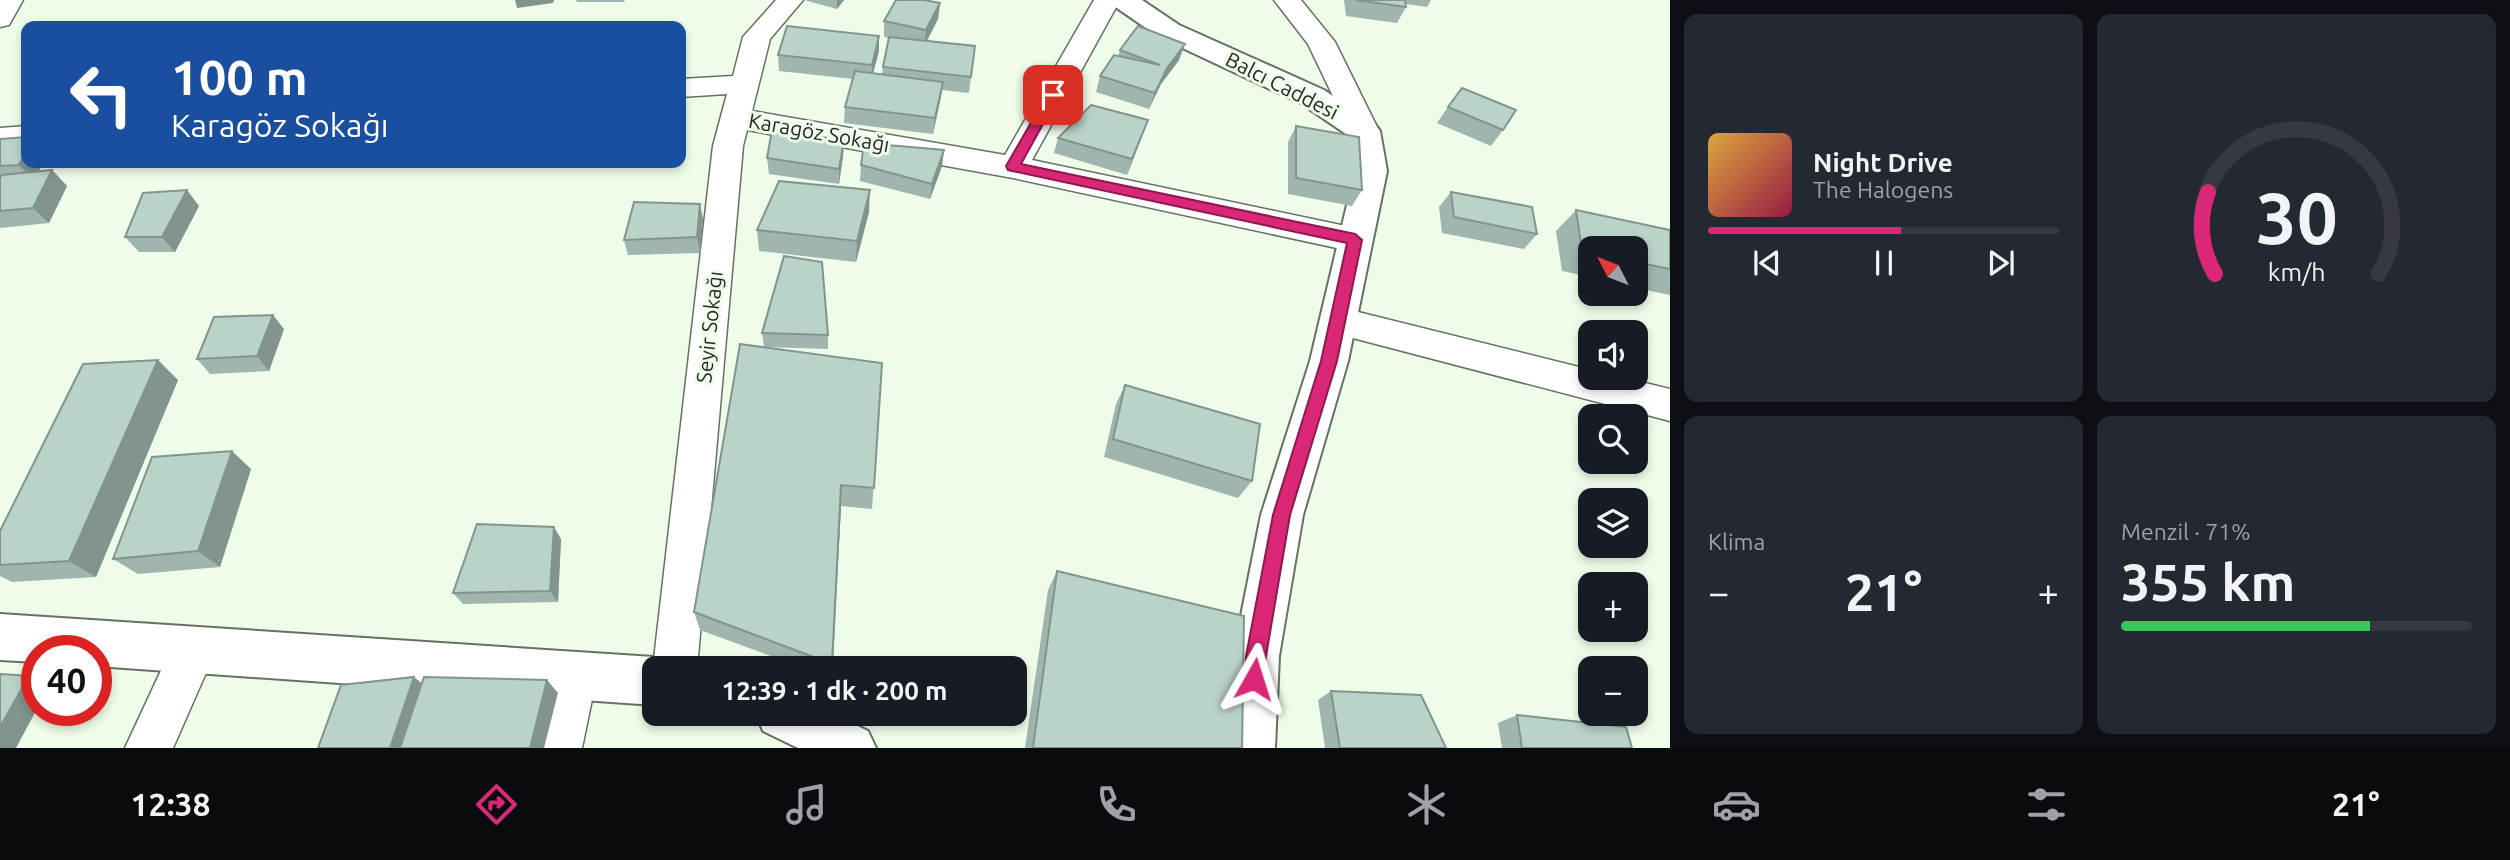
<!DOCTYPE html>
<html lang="tr">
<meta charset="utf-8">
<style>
:root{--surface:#171b24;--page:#242831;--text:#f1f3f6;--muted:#9ea1a6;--line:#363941;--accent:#db2777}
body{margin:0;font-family:Ubuntu,sans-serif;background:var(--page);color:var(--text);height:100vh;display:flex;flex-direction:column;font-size:26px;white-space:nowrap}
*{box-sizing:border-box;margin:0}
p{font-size:23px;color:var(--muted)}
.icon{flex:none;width:38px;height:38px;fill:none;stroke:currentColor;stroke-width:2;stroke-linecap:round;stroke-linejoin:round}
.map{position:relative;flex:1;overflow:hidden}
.details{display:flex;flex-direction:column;gap:14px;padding:14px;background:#0d0f14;width:840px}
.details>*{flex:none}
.hud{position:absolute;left:21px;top:21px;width:665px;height:147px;border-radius:14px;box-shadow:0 4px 10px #0003;background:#1a4fa0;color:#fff;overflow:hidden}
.needle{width:46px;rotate:312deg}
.tools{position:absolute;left:1578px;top:236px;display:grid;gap:14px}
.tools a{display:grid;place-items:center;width:70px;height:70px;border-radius:14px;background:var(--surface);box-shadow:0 4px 10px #0003;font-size:35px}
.speed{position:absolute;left:21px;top:635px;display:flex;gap:14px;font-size:35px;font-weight:700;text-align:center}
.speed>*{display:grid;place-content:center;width:91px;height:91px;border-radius:50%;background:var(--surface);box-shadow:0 4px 10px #0003;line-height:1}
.speed .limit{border:10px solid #d22;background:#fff;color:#111}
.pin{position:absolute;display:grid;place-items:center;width:60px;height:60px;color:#fff;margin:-30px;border-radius:14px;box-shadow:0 4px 10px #0006}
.me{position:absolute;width:77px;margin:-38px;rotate:6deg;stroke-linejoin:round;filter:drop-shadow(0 0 5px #0008)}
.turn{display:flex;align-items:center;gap:24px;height:147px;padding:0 35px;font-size:32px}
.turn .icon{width:91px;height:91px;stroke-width:2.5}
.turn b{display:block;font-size:49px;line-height:60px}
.big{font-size:52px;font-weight:700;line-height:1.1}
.details .card{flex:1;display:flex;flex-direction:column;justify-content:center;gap:10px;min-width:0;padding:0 24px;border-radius:14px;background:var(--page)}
.details .dial{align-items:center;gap:0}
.dial svg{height:182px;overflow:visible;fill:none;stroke:var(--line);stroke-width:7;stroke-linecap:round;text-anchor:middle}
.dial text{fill:var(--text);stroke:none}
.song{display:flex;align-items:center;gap:21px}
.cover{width:84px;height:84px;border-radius:10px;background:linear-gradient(135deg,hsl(40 70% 55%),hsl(340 70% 35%))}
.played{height:7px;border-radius:4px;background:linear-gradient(90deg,var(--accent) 55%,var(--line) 55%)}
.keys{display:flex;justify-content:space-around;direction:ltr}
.heat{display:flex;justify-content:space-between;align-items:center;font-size:38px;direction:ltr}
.charge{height:10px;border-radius:5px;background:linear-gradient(90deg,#34c759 71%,var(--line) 0)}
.details .tiles{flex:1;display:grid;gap:14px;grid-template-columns:repeat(2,1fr)}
.trip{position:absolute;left:642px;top:656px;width:385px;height:70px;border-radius:14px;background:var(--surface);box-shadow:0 4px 10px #0003;font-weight:700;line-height:70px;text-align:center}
.menu{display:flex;height:112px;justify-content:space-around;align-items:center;background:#090b0e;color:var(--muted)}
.menu .icon{width:49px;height:49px}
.menu .current{color:var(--accent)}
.menu b{font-size:32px;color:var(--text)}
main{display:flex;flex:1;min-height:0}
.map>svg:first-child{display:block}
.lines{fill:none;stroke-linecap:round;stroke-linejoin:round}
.minor-casing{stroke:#657261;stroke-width:3}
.tertiary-casing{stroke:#657261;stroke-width:4}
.secondary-casing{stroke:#657261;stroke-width:4}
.minor{fill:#fff;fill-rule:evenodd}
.tertiary{fill:#fff;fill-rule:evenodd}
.secondary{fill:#fff;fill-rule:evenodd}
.wall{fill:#a0b5ad}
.shaded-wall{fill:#82948d}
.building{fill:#bad3c9;stroke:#82948d;stroke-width:2}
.route{fill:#db2777;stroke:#8e194d;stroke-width:2}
.labels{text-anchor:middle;stroke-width:6;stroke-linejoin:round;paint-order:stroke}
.street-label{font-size:21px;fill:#242922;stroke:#eefdea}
</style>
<main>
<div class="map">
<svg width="1670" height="748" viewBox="0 0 1670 748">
<rect width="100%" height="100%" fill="#eefdea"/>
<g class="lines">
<g class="minor-casing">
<path id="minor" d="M0,0H23L9,25L0,27Z
M776,0H803L770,39L752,111L1005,155L1094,0H1120L1032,160L1355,228L1367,231L1372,240L1367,249L1355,252L1013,178L747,130L743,146L697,668H654V673L653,668L713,146L727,94L681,97V79L733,76L743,37Z
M1274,0H1301L1335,42L1379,131L1375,138L1364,141L1353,138L1308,44Z
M26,126V146L0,148V128Z
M1338,307L1591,370V378H1625L1670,389V421L1326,331L1320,321L1326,311Z
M194,628L210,634L216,650L173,748H125L178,634Z
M574,652L590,659L597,675L582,748H534L551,675L558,659Z"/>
</g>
<g class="tertiary-casing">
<path id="tertiary" d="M1110,0H1142L1179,25L1324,90L1375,124L1380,131L1387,171L1348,361L1303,515L1279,656L1275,748H1225L1233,656L1261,515L1310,361L1355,171L1349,136L1302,104L1159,37L1114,6Z"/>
</g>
<g class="secondary-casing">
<path id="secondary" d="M0,614L654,657L671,664L673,668H654V705L96,666V651H37V662L0,660Z
M756,714H833L868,731L876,748H798L763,731Z"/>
</g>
<use href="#minor" class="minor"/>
<use href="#tertiary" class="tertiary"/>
<use href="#secondary" class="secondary"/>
</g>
<path class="wall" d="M576,0H624L625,2H577Z
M804,0H844L837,9Z
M1344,0H1431L1427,7L1406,4V7L1397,23L1346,16Z
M940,3L938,19L927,41L975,46L969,93L942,90L933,134L844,123L845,107L853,79L779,71L778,55L879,51L873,73L882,74L883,67L889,38L884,37V21Z
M1120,50L1179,60L1161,84L1149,109L1096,92L1100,76L1118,56Z
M1448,107L1503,130L1491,146L1437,123Z
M1148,120L1127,175L1054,153L1058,138Z
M1296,126L1362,190L1352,206L1288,194V142Z
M0,139L26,163H43L39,171L52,170L67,186L49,223L0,228Z
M844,140L843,156L839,184L769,174L767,158Z
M944,150L942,166L930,199L860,181L861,165Z
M1451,192L1537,234L1524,249L1442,233L1439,207Z
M199,206L175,252H139L125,237Z
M1576,210L1670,230V295L1636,288V248H1591V277L1562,271L1556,231Z
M869,212L856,262L759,251L757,230Z
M703,219L700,253L628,255L624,240Z
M284,329L269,371L210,374L197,359Z
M762,333L828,335V349L765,347L882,363L872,509L841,506L833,668H803L700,630L694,612L764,347Z
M178,380L96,577L12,582L0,576V531Z
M1125,385L1252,481L1238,498L1104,457L1116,404Z
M251,469L220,567L138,574L113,559Z
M561,539L558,602L463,604L453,593Z
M1057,571L1242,748H1025L1048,590Z
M1331,691L1446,748H1325L1318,700Z
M1517,715L1632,748H1502L1498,723Z"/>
<path class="shaded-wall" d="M515,0H554L553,3L517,8Z
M837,0H844L837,9Z
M940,3L938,19L924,46L926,30Z
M879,36V51L871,81L872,65Z
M1185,44L1179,60L1161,84L1149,109L1155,93L1167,68Z
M943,82L941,97L933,134L935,118Z
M1148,120L1142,136L1127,175L1132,159Z
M844,140L843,156L839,184V169Z
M944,150L942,166L930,199L932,184Z
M26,152V163H43L34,180L19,165Z
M52,170L67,186L49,223L33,208Z
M187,190L199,206L175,252L162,237Z
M870,190L869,212L856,262L857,241Z
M700,204L703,219L700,253L697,237Z
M273,315L284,329L269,371L257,356Z
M158,360L178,380L96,577L69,561Z
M232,451L251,469L220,567L198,551Z
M841,485V506L832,668Z
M554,527L561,539L558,602L550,591Z
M29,676L37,680V709L16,748H0V727Z
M414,677L425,686L405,748H390Z
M547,680L558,693L544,748H530Z"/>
<path class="building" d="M896,0H924L940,3L926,30L884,21Z
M1356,0H1405L1406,7Z
M787,26L879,36L872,65L778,55Z
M1138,26L1185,44L1167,68L1155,93L1100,76L1114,55L1160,65L1120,50Z
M889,37L975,46L971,77L883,67Z
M855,71L943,82L935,118L845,107Z
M1462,88L1516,110L1503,130L1448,107Z
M1091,105L1148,120L1132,159L1058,138Z
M1296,126L1359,137L1362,190L1296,178Z
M772,130L844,140L839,169L767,158Z
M26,137V152L19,165L0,166V139Z
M864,143L944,150L932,184L861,165Z
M52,170L33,208L0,211V178L2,175Z
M779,181L870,190L857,241L757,230Z
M187,190L162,237H125L143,193Z
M1451,192L1532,207L1537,234L1454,217Z
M634,202L700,204L697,237L624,240Z
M1576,210L1670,230V269L1636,262V248H1591V252L1582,250Z
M784,256L822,262L828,335L762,333Z
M273,315L257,356L197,359L214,317Z
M740,344L882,363L874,488L841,485L832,664L694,612Z
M158,360L69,561L0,565V531L83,364Z
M1125,385L1260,424L1252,481L1113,439Z
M232,451L198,551L113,559L152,457Z
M477,524L554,527L550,591L453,593Z
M1057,571L1244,616L1242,748H1033Z
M0,674L29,676L0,727Z
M414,677L390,748H318L341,685Z
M424,677L547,680L530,748H400Z
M1331,691L1421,695L1446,748H1340Z
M1517,715L1626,727L1632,748H1522Z"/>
<path class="route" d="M1053,91L1059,95L1021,164L1355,234L1362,240L1337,361L1290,515L1266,656L1261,686L1254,689L1247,686L1245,679L1246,656L1273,515L1321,361L1347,243L1008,170L1006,166L1047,95Z"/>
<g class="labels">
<g class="street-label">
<text transform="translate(1282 86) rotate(27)" y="7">Balcı Caddesi</text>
<text transform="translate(819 133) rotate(10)" y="7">Karagöz Sokağı</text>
<text transform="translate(710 327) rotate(-84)" y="7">Seyir Sokağı</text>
</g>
</g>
</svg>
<div class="tools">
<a><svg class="needle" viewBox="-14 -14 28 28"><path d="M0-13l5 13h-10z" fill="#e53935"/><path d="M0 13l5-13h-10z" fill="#9ea1a6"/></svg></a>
<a><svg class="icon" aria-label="sound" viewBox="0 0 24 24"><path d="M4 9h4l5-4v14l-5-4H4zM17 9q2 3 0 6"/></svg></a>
<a><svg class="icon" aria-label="search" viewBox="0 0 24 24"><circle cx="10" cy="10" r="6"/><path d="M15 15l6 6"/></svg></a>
<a><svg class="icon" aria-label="layers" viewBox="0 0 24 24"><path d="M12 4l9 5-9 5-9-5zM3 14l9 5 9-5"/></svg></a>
<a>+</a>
<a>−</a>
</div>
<div class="speed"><div class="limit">40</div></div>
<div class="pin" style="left:1053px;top:95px;background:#d93025"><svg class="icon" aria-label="arrive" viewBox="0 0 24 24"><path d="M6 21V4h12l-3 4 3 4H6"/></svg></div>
<svg class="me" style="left:1254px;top:679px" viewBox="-20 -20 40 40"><path d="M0-17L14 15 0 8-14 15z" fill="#db2777" stroke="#fff" stroke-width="4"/></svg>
<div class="trip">12:39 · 1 dk · 200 m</div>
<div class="hud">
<div class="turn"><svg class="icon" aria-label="left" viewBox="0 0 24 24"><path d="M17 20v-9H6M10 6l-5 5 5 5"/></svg><div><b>100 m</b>Karagöz Sokağı</div></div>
</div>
</div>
<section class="details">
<div class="tiles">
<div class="card">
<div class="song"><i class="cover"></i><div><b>Night Drive</b><p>The Halogens</p></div></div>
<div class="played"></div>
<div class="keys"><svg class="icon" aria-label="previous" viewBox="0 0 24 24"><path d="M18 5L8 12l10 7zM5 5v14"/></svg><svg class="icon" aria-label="pause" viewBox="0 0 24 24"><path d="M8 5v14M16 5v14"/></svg><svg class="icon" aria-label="next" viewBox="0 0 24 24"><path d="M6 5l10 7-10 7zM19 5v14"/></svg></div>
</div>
<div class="card dial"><svg viewBox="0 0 100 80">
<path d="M14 69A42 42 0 1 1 86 69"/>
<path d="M14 69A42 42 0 0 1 11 33" stroke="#db2777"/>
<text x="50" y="56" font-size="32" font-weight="700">30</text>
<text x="50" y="72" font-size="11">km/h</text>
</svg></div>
<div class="card"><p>Klima</p>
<div class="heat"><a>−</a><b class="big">21°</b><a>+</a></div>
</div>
<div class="card"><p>Menzil · 71%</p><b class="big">355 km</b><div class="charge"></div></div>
</div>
</section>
</main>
<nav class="menu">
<b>12:38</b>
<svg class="icon current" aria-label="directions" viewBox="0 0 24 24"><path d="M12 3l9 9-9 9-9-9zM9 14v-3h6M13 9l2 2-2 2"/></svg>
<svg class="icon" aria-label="music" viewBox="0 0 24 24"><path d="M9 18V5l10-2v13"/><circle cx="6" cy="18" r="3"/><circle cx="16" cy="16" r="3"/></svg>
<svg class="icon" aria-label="phone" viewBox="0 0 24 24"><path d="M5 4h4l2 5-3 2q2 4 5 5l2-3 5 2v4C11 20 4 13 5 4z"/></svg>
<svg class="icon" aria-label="climate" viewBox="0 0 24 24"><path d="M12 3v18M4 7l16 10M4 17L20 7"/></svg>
<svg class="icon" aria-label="car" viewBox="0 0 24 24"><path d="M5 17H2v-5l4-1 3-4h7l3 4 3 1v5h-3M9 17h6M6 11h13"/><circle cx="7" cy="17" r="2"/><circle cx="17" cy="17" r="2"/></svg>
<svg class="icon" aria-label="filters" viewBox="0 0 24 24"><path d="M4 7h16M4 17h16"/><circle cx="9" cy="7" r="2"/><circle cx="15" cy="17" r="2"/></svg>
<b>21°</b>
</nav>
